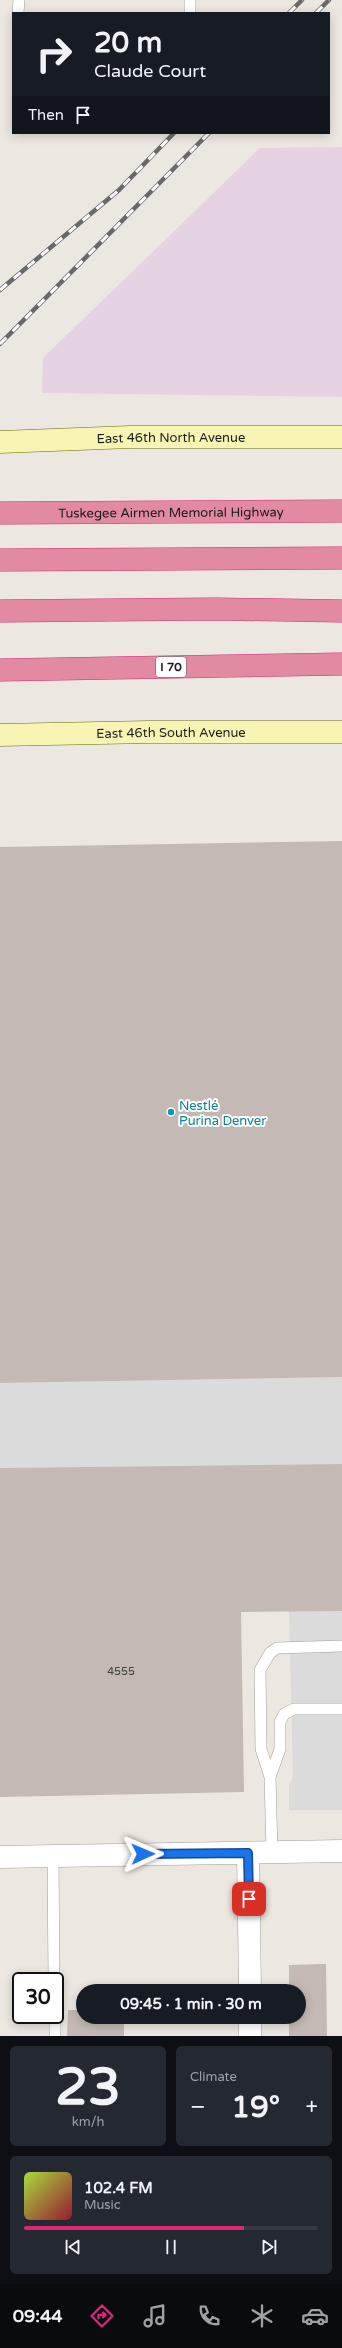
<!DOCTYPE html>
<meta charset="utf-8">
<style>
:root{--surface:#171b24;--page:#242831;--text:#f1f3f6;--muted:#9ea1a6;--line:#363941;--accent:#db2777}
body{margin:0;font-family:"Varela Round",sans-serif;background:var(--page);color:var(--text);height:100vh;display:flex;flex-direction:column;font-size:15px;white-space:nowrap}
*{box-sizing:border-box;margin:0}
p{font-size:13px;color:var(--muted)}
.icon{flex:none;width:22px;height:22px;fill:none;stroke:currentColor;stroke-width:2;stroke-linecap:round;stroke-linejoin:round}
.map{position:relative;height:2036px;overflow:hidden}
.details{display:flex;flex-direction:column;gap:10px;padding:10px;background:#0d0f14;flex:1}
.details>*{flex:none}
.guide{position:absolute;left:12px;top:12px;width:318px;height:122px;border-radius:0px;box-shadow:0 2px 10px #0003;background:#171b24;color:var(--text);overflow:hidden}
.speed{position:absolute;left:12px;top:1972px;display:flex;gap:8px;font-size:20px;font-weight:700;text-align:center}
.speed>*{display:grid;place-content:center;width:52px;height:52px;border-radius:50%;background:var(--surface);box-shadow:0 2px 10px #0003;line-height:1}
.speed .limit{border:2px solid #111;border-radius:6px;background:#fff;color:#111}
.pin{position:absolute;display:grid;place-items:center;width:34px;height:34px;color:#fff;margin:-17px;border-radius:8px;box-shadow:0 2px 6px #0006}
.me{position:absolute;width:44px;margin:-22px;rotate:89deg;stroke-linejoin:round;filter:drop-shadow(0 0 3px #0008)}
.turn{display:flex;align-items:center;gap:14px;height:84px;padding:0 16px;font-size:18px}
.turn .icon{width:52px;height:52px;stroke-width:2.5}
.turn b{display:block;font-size:28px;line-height:34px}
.then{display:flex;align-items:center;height:38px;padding:0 16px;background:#0003;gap:8px;font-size:15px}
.big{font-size:30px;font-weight:700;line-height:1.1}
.details .tile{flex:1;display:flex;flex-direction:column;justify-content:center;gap:6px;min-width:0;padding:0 14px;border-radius:6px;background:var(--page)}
.details .dial{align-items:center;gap:0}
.dial b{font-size:52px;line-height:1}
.song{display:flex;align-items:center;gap:12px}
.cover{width:48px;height:48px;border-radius:6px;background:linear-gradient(135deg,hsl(80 70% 55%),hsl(350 70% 35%))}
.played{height:4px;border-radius:2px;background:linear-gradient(90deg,var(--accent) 75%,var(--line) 75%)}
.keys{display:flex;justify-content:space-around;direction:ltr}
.heat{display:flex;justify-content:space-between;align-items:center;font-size:22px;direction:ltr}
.details .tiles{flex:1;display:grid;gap:10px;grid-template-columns:1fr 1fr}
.tile:last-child{grid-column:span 2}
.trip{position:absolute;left:76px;top:1984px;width:230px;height:40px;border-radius:20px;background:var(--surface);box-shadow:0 2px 10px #0003;font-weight:700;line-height:40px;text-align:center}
.dock{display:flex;height:64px;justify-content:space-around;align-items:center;background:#090b0e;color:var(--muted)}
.dock .icon{width:28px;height:28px}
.dock .selected{color:var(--accent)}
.dock b{font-size:18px;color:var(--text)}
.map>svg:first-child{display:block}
.industrial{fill:#e5d3e4}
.parking{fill:#dbdbdb}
.building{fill:#c4b9b4}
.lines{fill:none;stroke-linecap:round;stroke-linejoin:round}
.service-casing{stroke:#9f9f9f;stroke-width:12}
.minor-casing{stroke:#9f9f9f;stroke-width:23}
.secondary-casing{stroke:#6a6c08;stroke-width:23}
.motorway-casing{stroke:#cf2971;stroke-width:23}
.service{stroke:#fff;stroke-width:11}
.minor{stroke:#fff;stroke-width:22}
.secondary{stroke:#f7f4b4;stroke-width:22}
.motorway{stroke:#e28aa2;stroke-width:22}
.rail-casing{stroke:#696969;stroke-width:4.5}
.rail{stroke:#fff;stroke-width:3;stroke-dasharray:9;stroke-linecap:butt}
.route-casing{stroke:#114b97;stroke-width:10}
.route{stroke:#1a73e8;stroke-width:7}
.culture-dot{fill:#0f9aa8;stroke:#fff;stroke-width:1.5}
.labels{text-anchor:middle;stroke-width:4;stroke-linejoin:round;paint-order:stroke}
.number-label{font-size:11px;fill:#454241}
.shield{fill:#fff;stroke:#5f5f5f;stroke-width:1}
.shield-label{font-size:12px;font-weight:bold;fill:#1b1b1b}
.street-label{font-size:13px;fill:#1b1b1b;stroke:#fff}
.culture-label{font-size:13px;fill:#0d838f;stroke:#fff;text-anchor:start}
</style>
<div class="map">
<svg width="342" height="2036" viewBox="0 0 342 2036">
<rect width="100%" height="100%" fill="#ece7e1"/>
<path class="industrial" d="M342,147V397L42,393L43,358L260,148Z"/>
<path class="parking" d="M342,1377V1464L0,1468V1383Z
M289,1611H342V1810H289V1785L293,1777Z"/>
<path class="building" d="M342,841V1377L0,1383V847Z
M342,1464V1611L241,1612L244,1792L0,1797V1468Z
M326,1964L327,2036H289V2017H299V1991H289V1965Z
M68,2010H83V2017H124V2036H67Z"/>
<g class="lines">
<g class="service-casing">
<path id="service" d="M190,0V13
M18,13L19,0
M270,1777L280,1749V1722L284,1714L294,1709H342
M272,1852L270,1777L261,1749L260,1670L270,1653L277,1648L342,1646
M53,1856L54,1981
M55,2015V2036"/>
</g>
<g class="minor-casing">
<path id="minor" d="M248,1853L250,1991
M0,1857L342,1851
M250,2017V2036"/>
</g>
<g class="secondary-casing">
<g id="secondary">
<path id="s1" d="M0,442L130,437H342"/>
<path id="s2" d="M0,735L149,732H342"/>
</g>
</g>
<g class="motorway-casing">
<g id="motorway">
<path id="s3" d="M0,513L342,511"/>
<path d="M0,560L342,558"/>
<path d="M0,611L216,609L342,611"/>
<path d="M0,670L342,664"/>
</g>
</g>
<use href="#service" class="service"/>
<use href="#minor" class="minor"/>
<use href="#secondary" class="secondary"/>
<use href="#motorway" class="motorway"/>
<g class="rail-casing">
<path id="rail" d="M289,13L302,0
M316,13L329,0
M0,290L119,190L174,133
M0,344L209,133"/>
</g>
<use href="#rail" class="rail"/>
</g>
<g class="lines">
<g class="route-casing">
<path id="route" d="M143,1854L248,1853L249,1899"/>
</g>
<use href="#route" class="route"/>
</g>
<circle class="culture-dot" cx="171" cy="1112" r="4"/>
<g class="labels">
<g class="number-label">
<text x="121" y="1675">4555</text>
</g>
<rect class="shield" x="156" y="657" width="30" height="20" rx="3"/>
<g class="shield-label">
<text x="171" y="671">I 70</text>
</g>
<g class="street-label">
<text dy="5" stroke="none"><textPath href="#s1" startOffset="171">East 46th North Avenue</textPath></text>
<text dy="5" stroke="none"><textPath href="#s3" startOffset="171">Tuskegee Airmen Memorial Highway</textPath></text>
<text dy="5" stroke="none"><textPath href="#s2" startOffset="171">East 46th South Avenue</textPath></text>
</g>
<g class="culture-label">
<text x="179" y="1110">Nestlé<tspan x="179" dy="15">Purina Denver</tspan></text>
</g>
</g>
</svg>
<div class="speed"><div class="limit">30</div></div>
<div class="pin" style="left:249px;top:1899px;background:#d93025"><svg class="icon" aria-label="arrive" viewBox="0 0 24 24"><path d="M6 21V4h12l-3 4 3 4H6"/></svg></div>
<svg class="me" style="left:143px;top:1854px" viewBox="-20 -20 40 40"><path d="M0-17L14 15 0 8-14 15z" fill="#1a73e8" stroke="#fff" stroke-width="4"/></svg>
<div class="trip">09:45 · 1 min · 30 m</div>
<div class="guide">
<div class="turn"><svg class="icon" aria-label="right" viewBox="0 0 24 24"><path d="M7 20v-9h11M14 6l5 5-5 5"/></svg><div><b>20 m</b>Claude Court</div></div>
<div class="then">Then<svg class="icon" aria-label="arrive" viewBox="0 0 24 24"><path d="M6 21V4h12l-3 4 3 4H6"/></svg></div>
</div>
</div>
<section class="details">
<div class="tiles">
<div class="tile dial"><b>23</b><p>km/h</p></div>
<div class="tile"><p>Climate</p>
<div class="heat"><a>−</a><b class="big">19°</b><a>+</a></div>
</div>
<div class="tile">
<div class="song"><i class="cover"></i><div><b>102.4 FM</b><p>Music</p></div></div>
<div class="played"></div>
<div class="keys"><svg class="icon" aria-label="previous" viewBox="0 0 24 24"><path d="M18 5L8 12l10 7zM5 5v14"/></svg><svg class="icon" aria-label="pause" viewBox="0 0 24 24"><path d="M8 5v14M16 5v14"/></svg><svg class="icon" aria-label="next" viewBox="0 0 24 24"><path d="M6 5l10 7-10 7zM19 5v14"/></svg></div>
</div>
</div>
</section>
<nav class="dock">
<b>09:44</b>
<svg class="icon selected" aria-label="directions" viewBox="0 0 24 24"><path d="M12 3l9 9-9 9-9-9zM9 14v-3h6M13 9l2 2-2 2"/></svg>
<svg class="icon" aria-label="music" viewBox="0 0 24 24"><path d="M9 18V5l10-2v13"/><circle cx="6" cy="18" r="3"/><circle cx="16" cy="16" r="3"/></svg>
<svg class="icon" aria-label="phone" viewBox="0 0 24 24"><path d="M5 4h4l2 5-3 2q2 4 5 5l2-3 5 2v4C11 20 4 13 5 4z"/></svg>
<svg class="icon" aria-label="climate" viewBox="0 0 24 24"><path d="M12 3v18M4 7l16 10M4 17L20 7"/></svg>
<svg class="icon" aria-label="car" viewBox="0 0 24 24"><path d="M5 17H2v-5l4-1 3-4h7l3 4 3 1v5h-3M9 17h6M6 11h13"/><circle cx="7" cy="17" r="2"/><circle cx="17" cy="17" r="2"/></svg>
</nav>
